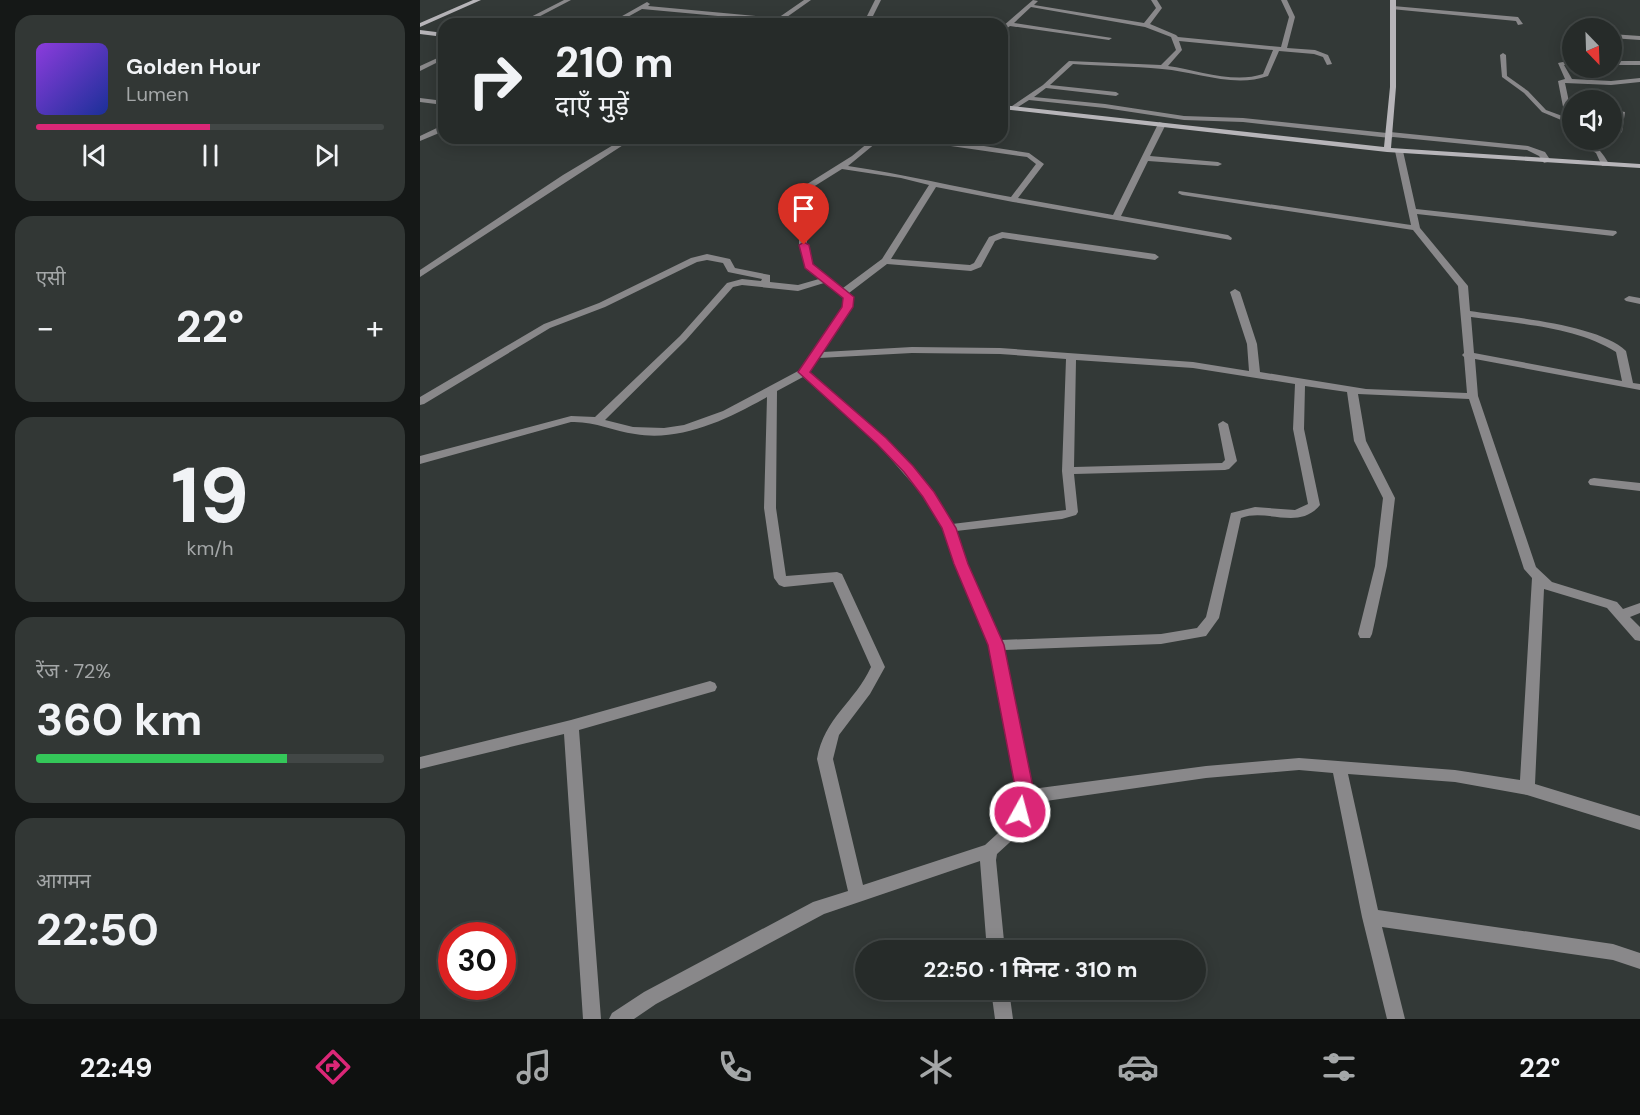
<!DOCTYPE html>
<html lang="hi">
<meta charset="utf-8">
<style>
:root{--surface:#262b29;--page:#323735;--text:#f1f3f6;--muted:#a4a7a8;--line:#424746;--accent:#db2777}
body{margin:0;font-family:"DM Sans","Noto Sans Devanagari",sans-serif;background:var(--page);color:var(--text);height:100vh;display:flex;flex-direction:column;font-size:22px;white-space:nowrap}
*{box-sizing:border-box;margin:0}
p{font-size:20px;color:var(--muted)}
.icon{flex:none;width:33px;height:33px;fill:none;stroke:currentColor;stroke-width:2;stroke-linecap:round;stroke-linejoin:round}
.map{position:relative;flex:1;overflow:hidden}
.panel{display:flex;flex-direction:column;gap:15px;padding:15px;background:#151817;width:420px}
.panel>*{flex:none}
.hud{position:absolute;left:18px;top:18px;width:570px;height:126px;border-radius:18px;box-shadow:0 3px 15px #0003,0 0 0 2px var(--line);background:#262b29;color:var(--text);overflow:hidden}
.needle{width:39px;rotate:157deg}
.controls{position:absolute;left:1142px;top:18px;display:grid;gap:12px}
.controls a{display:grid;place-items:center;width:60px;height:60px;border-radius:50%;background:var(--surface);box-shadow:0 3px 15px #0003,0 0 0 2px var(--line);font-size:30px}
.speed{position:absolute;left:18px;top:922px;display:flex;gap:12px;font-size:30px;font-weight:700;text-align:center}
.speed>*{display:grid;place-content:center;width:78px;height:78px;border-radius:50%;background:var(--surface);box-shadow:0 3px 15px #0003,0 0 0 2px var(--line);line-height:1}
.speed .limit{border:9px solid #d22;background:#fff;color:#111}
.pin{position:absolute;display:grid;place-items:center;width:51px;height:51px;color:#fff;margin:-62px -26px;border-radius:50% 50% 50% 0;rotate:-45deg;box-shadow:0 0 6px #0007}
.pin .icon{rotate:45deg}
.me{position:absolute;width:66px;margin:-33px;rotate:7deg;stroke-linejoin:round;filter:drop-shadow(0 0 4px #0008)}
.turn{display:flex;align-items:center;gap:21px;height:126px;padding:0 18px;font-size:27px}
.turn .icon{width:78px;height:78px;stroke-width:2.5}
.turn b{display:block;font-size:42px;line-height:51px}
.big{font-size:45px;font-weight:700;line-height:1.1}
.panel .widget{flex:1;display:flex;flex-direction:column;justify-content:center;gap:9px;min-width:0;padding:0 21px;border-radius:18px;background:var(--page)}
.panel .dial{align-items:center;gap:0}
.dial b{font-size:78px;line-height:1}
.song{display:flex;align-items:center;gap:18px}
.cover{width:72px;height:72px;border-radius:9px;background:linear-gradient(135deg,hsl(270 70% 55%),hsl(230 70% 35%))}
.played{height:6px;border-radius:3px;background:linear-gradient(90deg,var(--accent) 50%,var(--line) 50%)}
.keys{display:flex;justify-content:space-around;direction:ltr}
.heat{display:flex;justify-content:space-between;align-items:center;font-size:33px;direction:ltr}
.charge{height:9px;border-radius:4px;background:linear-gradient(90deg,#34c759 72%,var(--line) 0)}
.trip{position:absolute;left:435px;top:940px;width:351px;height:60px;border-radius:30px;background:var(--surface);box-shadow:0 3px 15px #0003,0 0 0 2px var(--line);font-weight:700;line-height:60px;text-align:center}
.menu{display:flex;height:96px;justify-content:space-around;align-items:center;background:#0f1110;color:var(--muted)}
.menu .icon{width:42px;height:42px}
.menu .current{color:var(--accent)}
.menu b{font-size:27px;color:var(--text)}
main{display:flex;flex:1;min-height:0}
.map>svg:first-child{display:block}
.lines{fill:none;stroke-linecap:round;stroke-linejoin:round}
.street{fill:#89888a;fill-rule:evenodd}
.secondary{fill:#b7b5b9;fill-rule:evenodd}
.route{fill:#db2777;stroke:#8e194d;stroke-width:1.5}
</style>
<main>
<section class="panel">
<div class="widget">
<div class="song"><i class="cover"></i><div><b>Golden Hour</b><p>Lumen</p></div></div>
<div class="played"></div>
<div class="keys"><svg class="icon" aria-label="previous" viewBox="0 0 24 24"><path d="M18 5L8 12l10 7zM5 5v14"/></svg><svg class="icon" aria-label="pause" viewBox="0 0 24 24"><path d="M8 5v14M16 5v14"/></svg><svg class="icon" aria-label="next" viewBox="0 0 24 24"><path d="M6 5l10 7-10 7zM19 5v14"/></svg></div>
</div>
<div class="widget"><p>एसी</p>
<div class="heat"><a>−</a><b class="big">22°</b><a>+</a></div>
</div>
<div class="widget dial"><b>19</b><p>km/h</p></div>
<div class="widget"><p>रेंज · 72%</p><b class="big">360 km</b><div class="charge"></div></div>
<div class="widget"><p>आगमन</p><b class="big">22:50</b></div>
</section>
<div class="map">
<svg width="1220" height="1019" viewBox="0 0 1220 1019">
<rect width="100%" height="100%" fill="#333937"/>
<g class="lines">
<path class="street" d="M144,0H151L105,24H97Z
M384,0H391L357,24H350L353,21L222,9L195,24H188L227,2L230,4L228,6L358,18Z
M455,0H461L449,24H443Z
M613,0L618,1L614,5L724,23L736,8L731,0H737L742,8L730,24L756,35L758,37L861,47L869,17L861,0H867L875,17L867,48L895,50L908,55L912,64L907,65L903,57L894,54L859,51L848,76C814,88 777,72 742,69C712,66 682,66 653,64L630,85L696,92L699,94L696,96L626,88L614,97L685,104L764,116L823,118L967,133L970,132L1108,146L1125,152L1131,161L1124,163L1119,156L1107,150L973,137L970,138L823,122L764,120L685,108L609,100L593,110H589V108L623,85L649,61L741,65L756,50L751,37L725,27L611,7L594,23L692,38L689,40L590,26L582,32V27ZM759,41L853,50L843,74C814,84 777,70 748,66L762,50Z
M973,6L1098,17L1103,24L1098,25L1096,21L971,9Z
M1191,34L1220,36V40L1191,38Z
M1083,53L1086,55L1087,76L1108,91L1126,110L1145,117L1138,81L1145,79L1138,63L1152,60V64L1144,65L1152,79L1191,81L1220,78V82L1191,85L1145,83L1152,116V134L1148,132L1146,122L1122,112L1104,93L1082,77L1080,55Z
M24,55V59L0,71V66Z
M1191,61H1220V65H1191Z
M0,98L24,101V105L0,102Z
M1199,111L1205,112L1202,132L1191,138V133L1195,131Z
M739,122L746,124L730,156L798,162L802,164L798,166L728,161L701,216L808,235L812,238L811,240L593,202L516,187L471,259L550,265L554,263L569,237L582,232L735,254L739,257L735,260L583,238L575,241L561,267L551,271L467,264L429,293L433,297V307L403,352L492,347L580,348L773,362L829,371L827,344L810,292L815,289L820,292L837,344L840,372L946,389L1047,393L1044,357L1042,355L1044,353L1038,286L993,230L762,195L758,193L759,191L991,225L975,151L979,149L983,151L996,209L1196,231L1197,233L1193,236L997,214L1000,228L1048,286L1050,311C1088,317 1179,324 1206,351L1213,383L1220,384V390L1055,359L1058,396L1116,567L1132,582L1197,602L1203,609L1220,603V613L1210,617L1220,627V641L1215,640L1187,608L1124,589L1115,784L1220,816V830L1107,795L1035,782L928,774L958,910L1193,944L1220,953V969L1193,960L962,927L985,1019H967L942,917L913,773L879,770L786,778L612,803L600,833L577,854L576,860L585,951H567L560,861L404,914L236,1004L214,1019H189L192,1013L224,992L393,902L428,891L397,759C404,718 435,702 451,667L413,582L364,587L359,585L354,578L344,508L347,397C308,419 261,442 215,434C193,431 174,421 151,422L0,464V456L151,416L175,417L260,336L307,283L322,279L341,281L342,279L308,272L303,263L287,260L277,262L185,307L130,328L4,404L0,405V397L124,324L179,303L271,258L287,254L310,259L315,268L350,275V282L378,285L399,279L385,266L379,245V198L384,186L432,156L454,138H462L428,166C483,174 536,187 591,197L616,164L607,157L524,145L512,138L609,153L624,164L598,198L693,215ZM422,169L481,178L509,185L462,259L423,288L393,265L387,245V198L390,189ZM404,283L423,298V307L380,370L303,411L264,425L244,428L213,427L185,420L266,340L313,287L322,285L378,291ZM1051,317C1098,324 1155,326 1196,352L1202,381L1054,353ZM492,353L580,354L646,359L642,471L646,510L532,524L513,492L465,439L389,371L399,358ZM656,360L773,368L875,384L873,429L888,504L875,510L835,507L811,513L786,617L777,628L741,634L581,640L547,564L536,531L642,519L656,515L658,512L654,474L805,470L809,469L817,461L808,424L803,421L798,424L805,460L802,463L654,467ZM383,377L457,443L504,497L523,528L535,564L569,645L598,797L588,824L565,845L443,885L413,759L419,735L450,694L465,667L422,574L417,572L366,576L356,508L357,391ZM885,386L927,392L934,441L963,498L955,566L938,634L940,638H950L952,634L967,566L975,498L946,441L938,394L1049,399L1104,569L1112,578L1100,780L1035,770L879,758L786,766L612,789L584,650L741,644L786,636L799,618L821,518C847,508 879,531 900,505L884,429Z
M21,126H24V131L0,141V136Z
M205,138H214L0,277V270L143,175Z
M1154,140C1171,140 1181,149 1189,164L1188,166H1182L1176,153Z
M1209,296L1220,298V304L1206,301L1204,299Z
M1174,478L1220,483V491L1170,485L1168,482L1170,479Z
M290,681L295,683L297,687L295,691L159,730L181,1019H163L144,734L0,769V757L151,720Z
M571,990H589L593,1019H575Z"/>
<path class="secondary" d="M53,0H61L0,27V23Z
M970,0H976V87L971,148L1220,164V168L967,152L582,109V105L964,147L970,87Z
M0,30L24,33V37L0,34Z"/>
</g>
<path class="route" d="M384,242L389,245L393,264L434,297L433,307L390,372L466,438L493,466L514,492L536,528L548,564L584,645L615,797L606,818L600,820L594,818L591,812L597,797L568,645L534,564L522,528L503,497L484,472L457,444L378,372L422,307L423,298L385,268L379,245Z"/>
</svg>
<div class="controls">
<a><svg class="needle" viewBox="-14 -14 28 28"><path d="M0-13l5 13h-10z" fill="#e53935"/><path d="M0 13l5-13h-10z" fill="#a4a7a8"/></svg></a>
<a><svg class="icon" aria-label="sound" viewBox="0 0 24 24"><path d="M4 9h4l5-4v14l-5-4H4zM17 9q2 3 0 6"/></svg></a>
</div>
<div class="speed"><div class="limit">30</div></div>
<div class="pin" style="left:384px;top:245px;background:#d93025"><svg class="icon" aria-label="arrive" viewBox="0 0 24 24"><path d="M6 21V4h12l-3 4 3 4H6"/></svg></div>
<svg class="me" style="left:600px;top:812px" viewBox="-20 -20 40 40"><circle r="17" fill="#db2777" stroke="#fff" stroke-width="3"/><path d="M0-11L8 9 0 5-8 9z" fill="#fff"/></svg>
<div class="trip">22:50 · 1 मिनट · 310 m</div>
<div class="hud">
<div class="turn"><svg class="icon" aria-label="right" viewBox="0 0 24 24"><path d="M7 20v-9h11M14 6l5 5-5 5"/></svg><div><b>210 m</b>दाएँ मुड़ें</div></div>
</div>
</div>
</main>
<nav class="menu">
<b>22:49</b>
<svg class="icon current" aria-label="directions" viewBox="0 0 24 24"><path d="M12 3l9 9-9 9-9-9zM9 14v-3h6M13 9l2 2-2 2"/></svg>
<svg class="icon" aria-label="music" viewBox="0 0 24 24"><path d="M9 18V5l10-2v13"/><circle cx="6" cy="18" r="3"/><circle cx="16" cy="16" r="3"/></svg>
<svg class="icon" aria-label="phone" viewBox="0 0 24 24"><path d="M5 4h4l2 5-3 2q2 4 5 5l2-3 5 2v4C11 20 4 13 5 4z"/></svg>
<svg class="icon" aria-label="climate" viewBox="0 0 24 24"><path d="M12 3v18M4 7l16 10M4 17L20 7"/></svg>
<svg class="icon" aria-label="car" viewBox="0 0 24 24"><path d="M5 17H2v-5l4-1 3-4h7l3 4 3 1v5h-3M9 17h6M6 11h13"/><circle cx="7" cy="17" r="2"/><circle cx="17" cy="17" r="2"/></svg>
<svg class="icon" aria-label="filters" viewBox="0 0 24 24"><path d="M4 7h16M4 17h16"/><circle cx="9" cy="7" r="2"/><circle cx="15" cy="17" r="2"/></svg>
<b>22°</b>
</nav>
